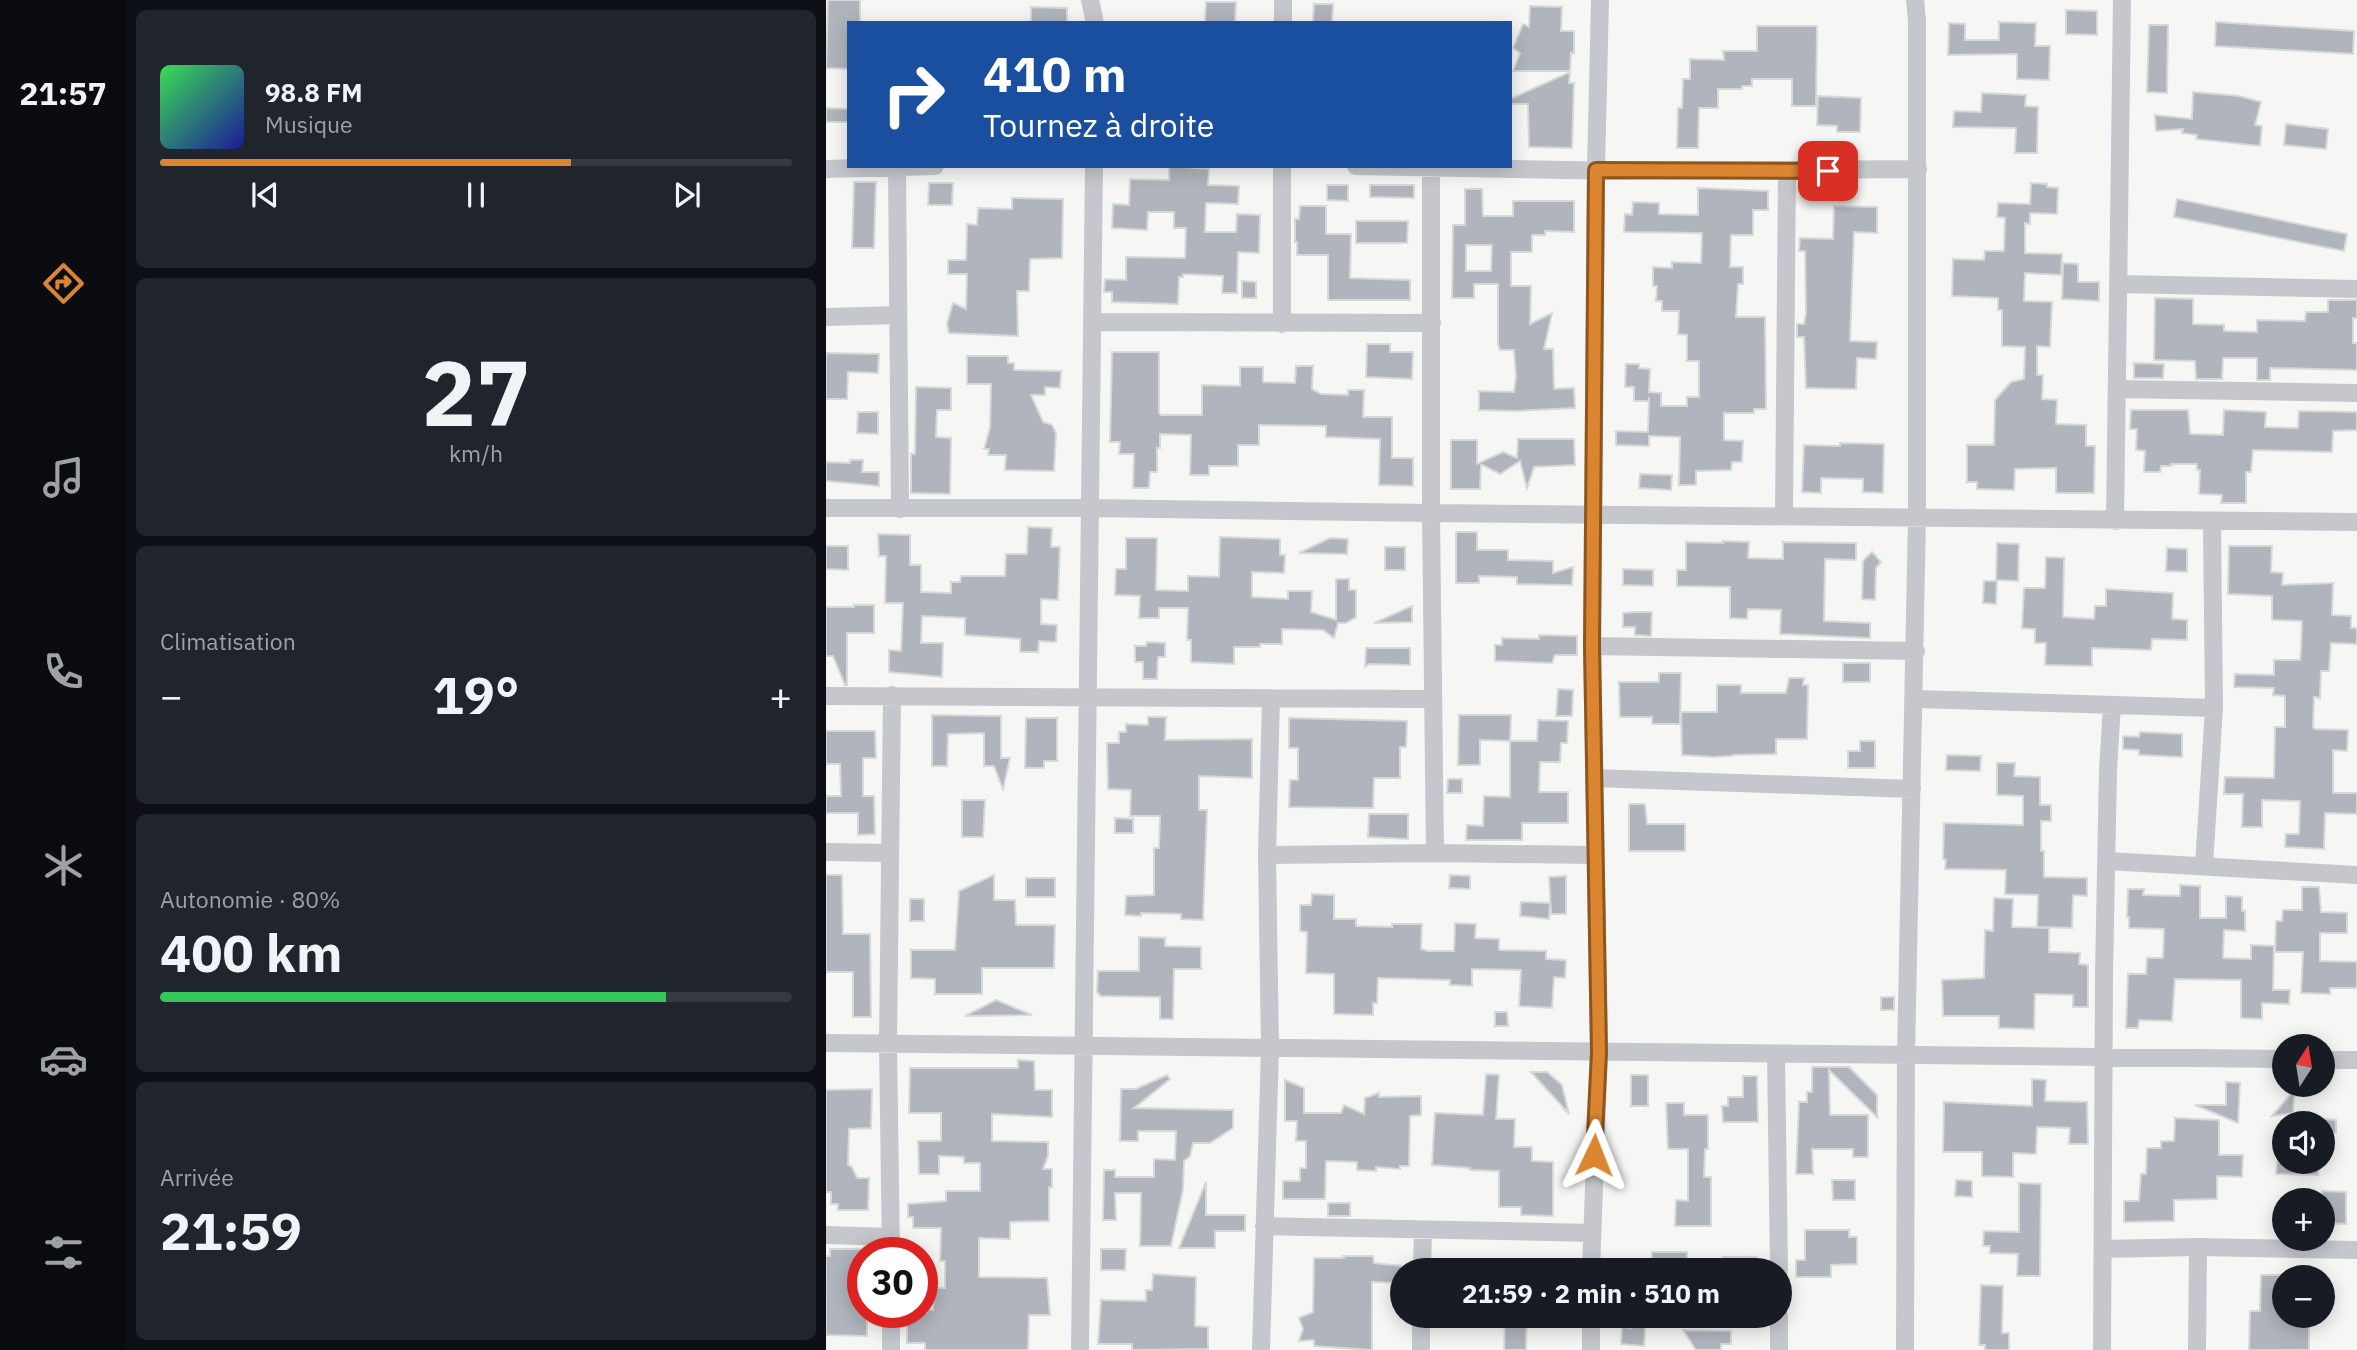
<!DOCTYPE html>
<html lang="fr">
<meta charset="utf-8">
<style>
:root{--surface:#171b24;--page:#20242c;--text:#f1f3f6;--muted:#9ea1a6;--line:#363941;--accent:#db8530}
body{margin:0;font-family:"IBM Plex Sans",sans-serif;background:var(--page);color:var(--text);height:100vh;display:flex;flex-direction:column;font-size:26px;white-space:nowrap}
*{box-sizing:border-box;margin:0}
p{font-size:23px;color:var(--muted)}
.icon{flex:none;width:38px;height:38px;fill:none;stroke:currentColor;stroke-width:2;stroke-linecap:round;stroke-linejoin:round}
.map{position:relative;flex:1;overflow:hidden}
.side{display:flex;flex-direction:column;gap:10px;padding:10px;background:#0d0f14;width:700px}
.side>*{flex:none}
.banner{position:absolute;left:21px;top:21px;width:665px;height:147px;border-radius:0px;box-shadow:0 4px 18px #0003;background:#1a4fa0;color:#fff;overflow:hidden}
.needle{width:46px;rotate:12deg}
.buttons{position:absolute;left:1446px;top:1034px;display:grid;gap:14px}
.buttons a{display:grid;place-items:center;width:63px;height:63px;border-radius:50%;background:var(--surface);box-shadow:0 4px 18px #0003;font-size:35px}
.speed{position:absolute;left:21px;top:1237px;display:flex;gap:14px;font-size:35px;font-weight:700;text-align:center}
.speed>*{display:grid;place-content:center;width:91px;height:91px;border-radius:50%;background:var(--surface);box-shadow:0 4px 18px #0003;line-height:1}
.speed .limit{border:10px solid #d22;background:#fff;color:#111}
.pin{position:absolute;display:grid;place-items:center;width:60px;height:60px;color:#fff;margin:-30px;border-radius:14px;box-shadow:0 4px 10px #0006}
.me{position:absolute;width:77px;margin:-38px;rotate:2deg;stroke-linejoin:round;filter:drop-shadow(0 0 5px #0008)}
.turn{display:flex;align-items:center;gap:24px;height:147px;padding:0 21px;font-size:32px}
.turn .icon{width:91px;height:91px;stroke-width:2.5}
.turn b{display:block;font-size:49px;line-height:60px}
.big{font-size:52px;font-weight:800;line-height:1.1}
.side .tile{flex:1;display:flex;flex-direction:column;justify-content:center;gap:10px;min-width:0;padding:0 24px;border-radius:10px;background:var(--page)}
.side .dial{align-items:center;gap:0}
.dial b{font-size:91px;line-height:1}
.song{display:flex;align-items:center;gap:21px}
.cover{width:84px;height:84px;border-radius:10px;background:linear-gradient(135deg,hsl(130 70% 55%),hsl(240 70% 35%))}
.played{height:7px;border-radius:4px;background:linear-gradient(90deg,var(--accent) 65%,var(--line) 65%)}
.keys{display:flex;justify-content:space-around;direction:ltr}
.heat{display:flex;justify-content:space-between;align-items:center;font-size:38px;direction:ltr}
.charge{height:10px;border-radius:5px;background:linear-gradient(90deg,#34c759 80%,var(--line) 0)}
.trip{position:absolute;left:564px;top:1258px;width:402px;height:70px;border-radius:35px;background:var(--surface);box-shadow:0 4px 18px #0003;font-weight:800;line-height:70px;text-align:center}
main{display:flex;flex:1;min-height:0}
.tab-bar{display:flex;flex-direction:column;width:126px;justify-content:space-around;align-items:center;background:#090b0e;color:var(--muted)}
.tab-bar .icon{width:49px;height:49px}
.tab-bar .active{color:var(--accent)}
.tab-bar b{font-size:32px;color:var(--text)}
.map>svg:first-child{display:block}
.building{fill:#b0b4bc;stroke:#d8d9d7;stroke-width:2;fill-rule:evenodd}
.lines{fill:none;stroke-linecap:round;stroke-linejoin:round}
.minor{stroke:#c5c7cc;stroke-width:18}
.route-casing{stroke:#8e561f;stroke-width:18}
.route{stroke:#db8530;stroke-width:12}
</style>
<main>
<nav class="tab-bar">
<b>21:57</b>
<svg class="icon active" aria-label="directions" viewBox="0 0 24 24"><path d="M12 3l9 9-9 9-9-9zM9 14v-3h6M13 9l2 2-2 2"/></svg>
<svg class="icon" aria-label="music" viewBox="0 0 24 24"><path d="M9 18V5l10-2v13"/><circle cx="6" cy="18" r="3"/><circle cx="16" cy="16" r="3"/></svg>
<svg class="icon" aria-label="phone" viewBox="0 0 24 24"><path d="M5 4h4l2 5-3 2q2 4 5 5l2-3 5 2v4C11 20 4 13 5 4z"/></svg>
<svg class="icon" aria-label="climate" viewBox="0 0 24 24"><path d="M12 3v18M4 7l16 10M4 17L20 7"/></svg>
<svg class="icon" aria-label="car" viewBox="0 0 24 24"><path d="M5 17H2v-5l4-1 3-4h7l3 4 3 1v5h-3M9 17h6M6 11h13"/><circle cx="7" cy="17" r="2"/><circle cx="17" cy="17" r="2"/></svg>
<svg class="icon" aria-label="filters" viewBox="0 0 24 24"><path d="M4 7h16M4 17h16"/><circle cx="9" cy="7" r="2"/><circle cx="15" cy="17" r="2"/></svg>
</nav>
<section class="side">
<div class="tile">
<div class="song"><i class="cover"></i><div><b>98.8 FM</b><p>Musique</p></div></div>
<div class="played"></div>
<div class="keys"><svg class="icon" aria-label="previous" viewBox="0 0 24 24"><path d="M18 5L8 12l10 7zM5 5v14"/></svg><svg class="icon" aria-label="pause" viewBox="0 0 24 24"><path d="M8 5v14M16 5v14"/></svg><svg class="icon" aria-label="next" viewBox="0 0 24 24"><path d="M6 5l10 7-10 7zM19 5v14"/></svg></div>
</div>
<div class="tile dial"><b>27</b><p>km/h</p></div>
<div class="tile"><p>Climatisation</p>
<div class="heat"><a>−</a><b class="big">19°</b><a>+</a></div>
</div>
<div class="tile"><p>Autonomie · 80%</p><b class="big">400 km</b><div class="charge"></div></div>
<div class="tile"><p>Arrivée</p><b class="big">21:59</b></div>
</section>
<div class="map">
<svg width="1531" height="1350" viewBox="0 0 1531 1350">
<rect width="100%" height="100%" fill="#f6f7f4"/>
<path class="building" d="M2,0H34V23H23V69L0,68Z
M380,2H410L409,23H379Z
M488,4H507L506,23H487Z
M704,6L736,7L735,31H748V53H745L744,71H687L694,53L687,48L697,24L703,27Z
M205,7L241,8V23H205Z
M1240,10L1271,11V35L1240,34Z
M1173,22L1210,23L1209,46H1224L1223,80L1191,79V54L1122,55L1123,23L1139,24V40H1173Z
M1390,22L1528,31L1527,54L1389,46Z
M1323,25H1342L1341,93L1321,92Z
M931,26H991L990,106H966V79H926V86H916V89H892V108H873L872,148H851L852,108H856L857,79H864V59L898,60L897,51H931Z
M744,72L743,83H748L746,148L703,147L702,104H684V99Z
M1367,92L1413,96L1435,102L1429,125L1436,126L1434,146L1370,139L1371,135L1356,133L1357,129L1330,131L1329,115L1366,119Z
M1156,93L1200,95L1199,106L1212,107L1211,153H1189L1190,128L1127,127L1128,111L1155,112Z
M992,96L1035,98L1034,132H1011V126L991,125Z
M0,108L23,109V122H0Z
M1460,124L1502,129L1500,149L1458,145Z
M343,166L383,169L382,185L413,186L412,204L380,203L379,232H410L411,214L434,215L433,253L412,252L411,293H396L397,276L357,274V277H353L352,304L286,302V292H278L279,279L300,280V257L359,258L360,228H348V212H322L321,230L286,228L287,204L303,205L304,179L343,180Z
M28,182H50L48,248H26Z
M103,183H127L126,205H102Z
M1205,183L1221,184V187L1232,188L1231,214L1204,213V224L1199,223V253L1236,254L1235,275L1199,273L1198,301L1226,302L1224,347L1211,346V375H1217L1216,399L1231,400L1230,424L1260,425V446H1269L1268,493H1230V468L1189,469L1188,490L1151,489V482H1141V445H1168L1169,400L1185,382L1198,379L1199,347L1176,346V310H1172V298L1126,296L1127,259L1158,260L1159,251H1178L1179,218L1171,217L1172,203L1204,204Z
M501,185H522V201L501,200Z
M544,185H588V198L544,197Z
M872,188L942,191V210H927V235H905L904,267H917V284H912L910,317H939L940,409H928V413H898V440L917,441L916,462H906L905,470L870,471V485H853L854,437L823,436V446L790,445V431L822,432L823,397V401H808V387H799L800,364H813V368L824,369L823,392L835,393V406H861V397H873V361H861V335L852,334L853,311H836V301H830L831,286H827V267L846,268V262L875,263L876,233L798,232L799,214L806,215L807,202L833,203V214L872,215Z
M639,189H656L657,216H687V201H748V232L719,231V235H706V252H685V286H705L704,324L726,313L718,349H727L728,389L748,388L749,408L689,411L653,410V391L688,392L690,376L688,350H674L672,344V284H648V298H626L627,225H639ZM640,245H666L665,271H640Z
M186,198L237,199L236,258L204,259L203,291H191L192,336L123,333L121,324L127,303L140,309L141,274H122V260H140L141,224L151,225L152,208L186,209Z
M1351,199L1521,234L1518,251L1348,217Z
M474,206H500V234H525L524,278L584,280V300H502V255H471V242H469V219H473Z
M1008,206L1051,207V233L1028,232L1024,341L1051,342L1050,359L1031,358L1030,389L980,388L978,337H971V324H978L980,313L979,251H973L974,238L1007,239Z
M530,221H582L581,243H530Z
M1237,263L1252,264V282H1273V301L1236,299Z
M416,281L430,282V298H416Z
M1329,298L1367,299V324L1398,325V331L1431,332V320L1479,321L1480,312H1502V300H1531V318H1527V343H1531V370L1444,368V380H1431V358H1397L1396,379H1370L1369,361L1328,360Z
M541,344H564V352H587L586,379L540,377Z
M286,352H333V413L335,415H376V385L414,386V367H437V382L469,383L470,366H487L486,389L495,394L522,395V390H538L537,417H566V458H587V486L553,485L554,439L500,437V426L433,425V445H412V466H383V475H364L365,435L334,434V448H331V472H324L323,488H307L308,454H293L294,442H284Z
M0,353L53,354L52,373L22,372L21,399H0Z
M141,356H182V363H188V370L235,371L234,388L219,387V395H205L217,422L226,425L230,433L228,471L179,470L180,455H162L163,449H158L164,428L165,384H141Z
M1308,363L1338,364L1337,378H1308Z
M90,387L125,388V410H111L110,437L125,438L124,494L85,493V454H89Z
M1305,410H1362L1364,434L1397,435L1398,410L1440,412L1439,427L1472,428L1473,411L1531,412V430L1507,431L1506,452L1427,450L1425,472H1420V503H1395L1396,495L1373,494L1374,470H1371V464H1345V466H1335L1334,472H1318L1319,451L1310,450L1311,429H1304Z
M32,412H52V434L31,433Z
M692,439H748L749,465L708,467L701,488L694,461L674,474L655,464L654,489H625V440H651V464L677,452L691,458Z
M1014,443L1058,444L1057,493L1037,492V479L995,478V493L976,492L978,445L1014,446Z
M24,460H37L36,472H53V486L0,481V462L24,463Z
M814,474L846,475L845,490L813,488Z
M202,527L226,528L225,547H234L232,600L215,599V624L231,625L230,642L213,641L212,652H194V639L139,635V618L96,616L95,643H117L116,677L63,672V650L75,651L77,603H59L60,556H53L52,534L84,535V565H95V592L125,593V582H134L135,576H179L180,554H201Z
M630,532H651V550H682V560L727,561V573L747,567L746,585L691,584V577L653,576V583H630Z
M394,537L454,539V555H459L458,573L426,572V597L462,599V591H486L485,612L510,620V579H523V590H530V617L520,623H512L508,638L497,630L456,629V644H434V647H408V664L365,662V640H361L362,608H333V618H313L314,596L289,595L290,569H300V538H331L330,590L362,591V576L393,577Z
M504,538L522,539L521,554L473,553Z
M897,541L923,542L922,558L957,559V542L1030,543V560L999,559L998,621L1044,623V638L954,634L955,610L922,609L921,619L904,618V587L851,586V570H860V542L897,543Z
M1171,543L1193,544L1192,581L1170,580Z
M0,546H22V570L0,569Z
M1403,546H1446L1445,572L1457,573L1456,585L1507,583L1506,615L1525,616V628H1531V644L1505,643L1503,671H1495L1494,698L1488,697L1487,727L1489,729L1522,730L1521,751L1507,750V793H1531V814L1499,813L1498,849L1459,847L1460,834H1473L1474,801L1436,800V827H1416L1417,794H1398L1399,777L1448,778L1449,727H1459V696L1447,695L1448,688L1408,687L1409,674L1448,675V660H1474L1475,649L1476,621L1446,620V596L1402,594Z
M559,547H579V570H559Z
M1341,548L1361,549V572L1340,571Z
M1046,552L1055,562L1050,568L1049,600L1036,599L1037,561Z
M1220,557L1238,558L1237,617L1268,619L1269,606H1280V589L1347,593L1346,619L1361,620V640L1326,639L1325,650L1266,648V666L1219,665L1220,643H1209V629L1196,628L1198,588H1219Z
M797,569L827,570V586L797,585Z
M1158,581H1171L1170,604L1157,603Z
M28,605H48V633H21V685H19L7,656H0V607H28Z
M586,606V622L548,623Z
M808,612H826L825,636L809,635V627H797V613Z
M713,635L751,636V655H729L726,663L669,661V645H676V638L713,639Z
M321,642L339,643V657H332L331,679H317V662H309V646H320Z
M540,648H584V665L543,664L539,667Z
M1017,663H1044V682H1017Z
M833,673H855L854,724H826V717H794L793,682H833Z
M963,678H978L977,685H982L981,739H950V754L906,755V756L887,757L856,755L855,712H891V685H915V693H960Z
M732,689L747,690L746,716H730Z
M106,715L175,716V758H184L177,789L168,766H158V733L122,734L121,766H106Z
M633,715H685L684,741L654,740V765H632Z
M322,717H340L339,740L426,739V778L373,776V810H381L377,920L355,919V914L315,913V916L299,915L300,896L328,895V848H333L334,816H304L305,790L282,789L281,743H293V732H300V724L322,725Z
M200,718H231V761H218V768H199Z
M463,718L581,721L580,747H574V778H548L547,808L463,807L464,780H472V748H463Z
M712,720L742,721L741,743H735L734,762H714L713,792H742V823H696V840H640L641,825L657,826L658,796L684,797V741H711Z
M0,731H49L50,758H37V796H48L49,834L32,835V813H0V796H15L14,764H0Z
M1314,732L1356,734V757L1313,755V750L1297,749V736L1313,737Z
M1034,741H1049V768H1022V751H1034Z
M1121,755L1155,756L1154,771L1120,770Z
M1171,763H1189L1188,776L1214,777V805H1225V821H1215V851H1218V877L1261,878V896L1247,895L1246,928L1211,927L1212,895L1179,894L1180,870L1119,869L1120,860L1117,859L1118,823L1197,825V796L1171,795Z
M622,779H636V793H621Z
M136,800H159L157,837H136Z
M803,804H819L821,824H859V851H803Z
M543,814H582V839L542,837Z
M289,818L307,819V833H289Z
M0,875H16L17,934H44L45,1017H27V972H0Z
M168,875V900H189L190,925H229L228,968H156V994H109V979L85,978V950H129L133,891Z
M624,875L644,876V889L623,888Z
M740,876V914H725L723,877Z
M200,878H229V897H200Z
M1354,885L1374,886V918H1400V896L1416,897V911H1419V931L1398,930L1397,958L1425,959V945L1448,946L1447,990H1464L1463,1004L1436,1003V1019L1415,1018V980L1349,979L1346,1021L1313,1020L1312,1028H1300L1302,974H1320L1321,958H1337L1338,929L1303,928V917H1301L1302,889H1318L1317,895L1354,896Z
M1476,887H1493L1495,912L1521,913V933H1494V961L1531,962V988H1504V994L1475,993L1477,952H1449L1450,921H1456L1457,910H1476Z
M486,894L508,895V919H530V926L566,927V924H596L595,949L602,951H628L629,923L650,924L649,938L673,939V950L720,951V959L740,960L739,978L728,977L726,1008L693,1006L695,970L646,969V986L624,985V980L552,978L551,1003H547V1015L508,1014V974L480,973L481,932L474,931V905H485Z
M1168,898L1187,899L1186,927L1223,928V952L1254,953L1253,964L1262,965V1007H1247V995L1209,994L1208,1029L1173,1028V1016H1117L1116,980L1158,978L1159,930L1167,931Z
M84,899H98V921H84Z
M695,902L724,903L723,919L694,916Z
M313,937L339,938V946L375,947V969H348L347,1019H334V997L275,996L271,992L272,971H313Z
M1055,997H1068V1010H1055Z
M170,1000L206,1015L139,1016Z
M669,1012H681L682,1026H669Z
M192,1060L208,1061L209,1090H226V1117L166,1114V1141L222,1142V1156L217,1169H226V1187H223V1221L184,1222V1239L153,1238V1277L221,1278L224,1315H203L202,1350H99V1343H81V1312H101V1309L107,1310L108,1288H119V1261H114L115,1228H87V1217H82V1204L120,1201V1191H154V1163H138V1157L113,1156V1174H93L92,1141H115V1113H83L84,1068H192Z
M986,1067H1023L1051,1095V1117L1003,1070L1004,1115H1042V1157H1027V1149H986L987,1174H970L973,1102H981V1092H986Z
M705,1072H721L736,1085L743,1114Z
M660,1074L673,1075L670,1119H689L688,1147H706V1161L727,1162V1216L695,1215V1207H673V1171L644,1170V1168L606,1165L609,1113L657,1115Z
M341,1075L344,1079L308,1108L407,1110V1128L384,1143H367L364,1156L358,1161L357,1189L345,1246H314L315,1193H289L290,1220H277L278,1170H289V1177H328V1159L349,1160L350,1131H312V1141H294L295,1089H310Z
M805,1075H822V1106H805Z
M917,1076H931L932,1122H897L896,1106H902V1097H917Z
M1206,1079L1220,1080L1219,1101L1261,1102L1262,1144H1243L1244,1128L1211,1127L1210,1154L1187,1153V1177L1156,1176V1152H1117L1118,1102L1206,1106Z
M459,1080L478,1088V1113H515L518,1105L538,1114L539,1098L553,1093V1097L595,1096V1115L584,1116L583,1166H574V1169L550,1167V1171L531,1170V1162L500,1161L499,1199H457V1181H474V1168H480V1141H470L471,1121H459Z
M1400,1082L1414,1083L1412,1123L1369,1105H1400Z
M46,1089L45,1128L23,1129L22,1165L26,1167L31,1178H43L42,1210H12V1204H5V1192H0V1090Z
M1469,1089L1467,1113L1446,1116Z
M840,1103H858V1115H882V1149H879L878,1177H885V1226H849L850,1200L862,1201V1149H842Z
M1349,1118L1393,1120V1155H1417L1416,1177L1391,1176V1199L1348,1200V1221L1298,1222V1201H1313L1315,1174H1320L1321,1148H1335V1141H1348Z
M1497,1119L1510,1120V1133L1497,1132Z
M1451,1162H1493L1492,1175L1450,1174Z
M1006,1180H1029V1200H1007Z
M1130,1180L1146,1181V1197L1129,1196Z
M380,1182V1215H419V1231H389V1248H353Z
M1193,1183L1215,1184L1214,1276H1191L1192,1254L1164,1253V1246H1157L1158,1231L1193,1232Z
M1496,1191L1520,1192V1224L1496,1223Z
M502,1203H524V1216H502Z
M979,1230H1023V1237H1031V1264L1005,1265V1277H970V1260H979Z
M4,1249H37V1312H41V1336L0,1335V1256H4Z
M275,1249H300L299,1270H275Z
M826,1252H861V1270H826Z
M517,1256H547L548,1263L576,1266L574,1283L546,1282V1350L488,1346V1340L473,1341L477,1329L473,1318L487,1312L488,1258H518Z
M897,1257H930V1270H897Z
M327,1274L370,1277L369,1326L382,1327V1349L306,1350V1344H272L275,1300L320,1301V1290H326Z
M1435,1275H1458V1316H1468V1324L1483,1325V1350H1423L1424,1311H1434Z
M1155,1285L1177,1286L1176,1333H1183V1350H1159V1345H1153Z
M679,1316H701L700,1350H678Z
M805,1316H820L818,1346L795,1344L796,1327L805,1328Z
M857,1330L905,1331V1344H895V1350H870Z"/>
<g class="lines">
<path class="minor" d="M264,0L269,23
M457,0V23
M530,166L797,171L1092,169
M71,167L74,509
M605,168V513L609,853
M0,169L109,166
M1292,284L1531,289
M0,317L72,315
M267,322L606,323
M456,324V166
M1291,389L1531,393
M0,508H265L605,513L1531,522
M958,515L961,171
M1289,521L1296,0
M766,646L1090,651
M0,696L606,699
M1089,699L1388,708
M768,778L1086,789
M0,852L64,853
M441,855L609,853L769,855
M1281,861L1531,875
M1378,865L1388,708L1386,522
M0,1043L1458,1059
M950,1054L953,1270
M1496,1060H1531
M438,1226L765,1233
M0,1235L65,1237
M1277,1249L1372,1247L1531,1250
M65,1253L62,1044L66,695
M596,1270L597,1231
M765,1270L773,1052L766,646L770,170L774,0
M65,1312V1350
M953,1316V1350
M254,1350C262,956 265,561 268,166
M435,1350L444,1048L441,855L445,698
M595,1350V1316
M765,1350V1316
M1079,1350L1080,1055L1091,518V21L1089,0
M1276,1350L1278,974L1282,770L1286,705
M1371,1350L1372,1247"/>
</g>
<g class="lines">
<g class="route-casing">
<path id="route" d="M768,1155L773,1052L766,646L770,170L1002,171"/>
</g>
<use href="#route" class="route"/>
</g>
</svg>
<div class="buttons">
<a><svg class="needle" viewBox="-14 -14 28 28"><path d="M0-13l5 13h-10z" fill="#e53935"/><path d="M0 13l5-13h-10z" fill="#9ea1a6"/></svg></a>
<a><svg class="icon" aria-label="sound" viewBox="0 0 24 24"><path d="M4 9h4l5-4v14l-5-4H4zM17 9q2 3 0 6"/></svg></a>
<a>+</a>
<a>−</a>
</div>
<div class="speed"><div class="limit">30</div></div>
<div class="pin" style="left:1002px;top:171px;background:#d93025"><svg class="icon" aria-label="arrive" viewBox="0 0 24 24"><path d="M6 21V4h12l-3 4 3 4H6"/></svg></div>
<svg class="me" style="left:768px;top:1155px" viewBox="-20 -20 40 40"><path d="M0-17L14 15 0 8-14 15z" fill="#db8530" stroke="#fff" stroke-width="4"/></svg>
<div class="trip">21:59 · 2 min · 510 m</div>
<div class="banner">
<div class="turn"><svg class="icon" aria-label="right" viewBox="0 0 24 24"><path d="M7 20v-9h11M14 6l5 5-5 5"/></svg><div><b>410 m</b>Tournez à droite</div></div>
</div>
</div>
</main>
